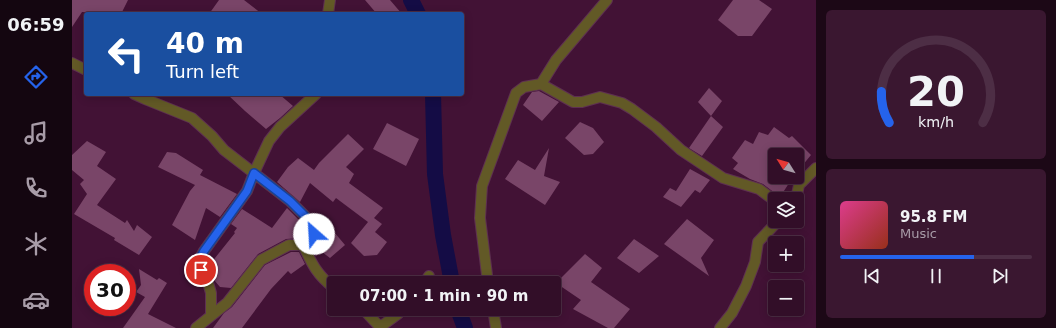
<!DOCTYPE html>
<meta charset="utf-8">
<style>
:root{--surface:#320e28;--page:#3a1730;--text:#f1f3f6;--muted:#a89ca8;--line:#4d2e45;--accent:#2563eb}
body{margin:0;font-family:"DejaVu Sans",sans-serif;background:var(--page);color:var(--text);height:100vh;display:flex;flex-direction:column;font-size:15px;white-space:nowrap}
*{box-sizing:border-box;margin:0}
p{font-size:13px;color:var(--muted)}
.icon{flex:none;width:22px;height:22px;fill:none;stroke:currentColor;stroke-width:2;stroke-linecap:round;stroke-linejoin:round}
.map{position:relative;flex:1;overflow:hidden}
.side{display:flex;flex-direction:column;gap:10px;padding:10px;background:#1c0816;width:240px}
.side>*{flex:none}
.hud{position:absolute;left:12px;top:12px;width:380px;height:84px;border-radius:4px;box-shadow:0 2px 10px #0003,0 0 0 1px var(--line);background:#1a4fa0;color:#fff;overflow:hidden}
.needle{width:26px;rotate:307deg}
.tools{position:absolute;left:696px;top:148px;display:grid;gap:8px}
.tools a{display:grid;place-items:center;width:36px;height:36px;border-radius:4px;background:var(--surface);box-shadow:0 2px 10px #0003,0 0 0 1px var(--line);font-size:20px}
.speed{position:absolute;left:12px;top:264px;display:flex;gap:8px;font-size:20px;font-weight:700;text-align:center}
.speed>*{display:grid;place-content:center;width:52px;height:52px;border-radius:50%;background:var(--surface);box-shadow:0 2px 10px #0003,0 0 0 1px var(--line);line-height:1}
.speed .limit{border:6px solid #d22;background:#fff;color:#111}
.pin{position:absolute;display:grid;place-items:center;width:34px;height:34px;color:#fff;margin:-17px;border:2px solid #fff;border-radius:50%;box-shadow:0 1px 4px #0007}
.me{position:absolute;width:44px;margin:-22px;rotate:334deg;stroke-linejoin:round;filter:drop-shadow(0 0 3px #0008)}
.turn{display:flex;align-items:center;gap:14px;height:84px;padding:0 16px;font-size:18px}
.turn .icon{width:52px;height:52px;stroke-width:2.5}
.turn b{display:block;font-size:28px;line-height:34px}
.side .tile{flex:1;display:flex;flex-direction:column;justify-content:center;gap:6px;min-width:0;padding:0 14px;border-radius:6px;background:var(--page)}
.side .dial{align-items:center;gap:0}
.dial svg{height:104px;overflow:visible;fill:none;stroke:var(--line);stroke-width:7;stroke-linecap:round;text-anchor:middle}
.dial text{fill:var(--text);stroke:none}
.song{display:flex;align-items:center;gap:12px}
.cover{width:48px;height:48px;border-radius:6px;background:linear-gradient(135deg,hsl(330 70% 55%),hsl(10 70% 35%))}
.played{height:4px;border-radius:2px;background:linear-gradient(90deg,var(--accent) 70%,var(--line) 70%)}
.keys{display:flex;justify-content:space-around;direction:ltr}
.trip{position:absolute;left:255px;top:276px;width:234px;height:40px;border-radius:4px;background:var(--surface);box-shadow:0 2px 10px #0003,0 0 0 1px var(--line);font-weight:800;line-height:40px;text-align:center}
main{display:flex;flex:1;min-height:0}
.menu{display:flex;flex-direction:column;width:72px;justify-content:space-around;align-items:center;background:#140610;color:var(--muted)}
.menu .icon{width:28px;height:28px}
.menu .on{color:var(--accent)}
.menu b{font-size:18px;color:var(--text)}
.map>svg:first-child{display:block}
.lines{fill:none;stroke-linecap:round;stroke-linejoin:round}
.canal{stroke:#140c45;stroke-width:16}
.building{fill:#794568}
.minor-casing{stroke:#5e3051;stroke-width:12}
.minor{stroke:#625926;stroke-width:10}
.route-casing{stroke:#184099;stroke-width:10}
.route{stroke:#2563eb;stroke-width:7}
</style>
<main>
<nav class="menu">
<b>06:59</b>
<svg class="icon on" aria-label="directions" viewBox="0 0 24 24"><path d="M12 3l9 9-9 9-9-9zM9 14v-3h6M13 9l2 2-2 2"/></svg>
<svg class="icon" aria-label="music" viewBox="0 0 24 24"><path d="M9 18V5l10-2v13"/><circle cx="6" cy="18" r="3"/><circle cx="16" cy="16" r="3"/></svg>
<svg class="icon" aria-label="phone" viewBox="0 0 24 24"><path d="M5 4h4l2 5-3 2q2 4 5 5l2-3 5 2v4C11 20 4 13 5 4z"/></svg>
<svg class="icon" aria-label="climate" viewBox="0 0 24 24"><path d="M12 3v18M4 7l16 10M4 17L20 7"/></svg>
<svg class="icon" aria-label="car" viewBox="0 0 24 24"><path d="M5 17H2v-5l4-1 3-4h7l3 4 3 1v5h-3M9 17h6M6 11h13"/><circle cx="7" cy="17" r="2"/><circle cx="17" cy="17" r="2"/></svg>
</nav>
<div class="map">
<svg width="744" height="328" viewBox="0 0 744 328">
<rect width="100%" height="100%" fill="#421235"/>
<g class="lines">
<path class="canal" d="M339,0L346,14
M361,94L363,174L371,235L380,283
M386,309L393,328"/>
</g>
<path class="building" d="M0,0H56L49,14L10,12L0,27Z
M147,0H172L190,14H137Z
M293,0H318L330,14H305Z
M661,0H687L700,9L680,36H666L646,20Z
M637,88L650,101L639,116L626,102Z
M467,91L487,102L470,121L451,105L460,92Z
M155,94H207L221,106L208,118L194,129L173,111Z
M639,116L651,127L630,156L617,148Z
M508,122L521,128L532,142L521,154L512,155L493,138Z
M315,123L347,139L334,166L301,149Z
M702,127L717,138L720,136L739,155L725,172V155H703V177H721L708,197L691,184L678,179L661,169L666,163L660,158L673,140L681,144L687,132L696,135Z
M276,134L292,149L274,167L282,174L277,183L311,208L302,218L310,224L303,232L315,242L305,255L292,256L279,243L296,222L264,198L261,202L238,183L228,202L205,182L216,167L226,158L242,170L247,163Z
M15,141L34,152L25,166L44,179L25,205L53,223L55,220L62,231L65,225L80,237L67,255L42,240L43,238L2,214L15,194L8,184L12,180L0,170V155Z
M477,148L472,176L488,182L473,205L433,179L446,160L463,170Z
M95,152L104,153L131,170L128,175L165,194L148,217L134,208L123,240L100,225L118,191L123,185L86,167Z
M618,169L638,180L628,193L623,190L609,207L591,197L598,188L604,191Z
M215,208L231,224L234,232L228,238L214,239L186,254L159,288L148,287L142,280L135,268L163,233L162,232L165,228L159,224L170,209L200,228Z
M615,219L642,240L629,258L637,276L592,244Z
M252,220L273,245L258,258L250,252L244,256L239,246L248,236L246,226Z
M562,239L587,256L567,273L545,258Z
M219,252H227L233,264L219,274L216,271L199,289L170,328H141L152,313L160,307L193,265Z
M513,254L530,268L519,282L558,309L542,328H536L501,309L509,300L484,283Z
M67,269L85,280L87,278L95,283L76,314L104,328H51L73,297L64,292L69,285Z"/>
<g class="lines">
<g class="minor-casing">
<path id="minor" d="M256,14L258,0
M0,63L14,70
M469,84L501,102H510L528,97L550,103L560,109L584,127L609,150L651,178L687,189L703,201
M62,94L73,99L120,118L140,136L152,150L218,201L237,220L242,234L231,245
M724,199L727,185L744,168
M352,283L357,276
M416,283L408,218L410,186L444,93L452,87L469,84L484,60L535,0
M291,309L308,327L326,314L330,309
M421,309L424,328
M139,316V293L135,279L129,270L127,260L132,251L175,191L182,173L197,141L208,127L244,94
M124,328L155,303L189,260L217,245H231C240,264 245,275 262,288
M648,328L660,313L674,286L683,262L686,242L706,221"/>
</g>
<use href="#minor" class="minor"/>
</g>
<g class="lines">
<g class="route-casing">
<path id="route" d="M129,270L127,260L132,251L175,191L182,173L218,201L237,220L242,234"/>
</g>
<use href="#route" class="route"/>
</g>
</svg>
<div class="tools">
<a><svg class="needle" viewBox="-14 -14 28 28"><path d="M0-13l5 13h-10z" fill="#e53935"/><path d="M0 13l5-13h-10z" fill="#a89ca8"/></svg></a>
<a><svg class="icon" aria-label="layers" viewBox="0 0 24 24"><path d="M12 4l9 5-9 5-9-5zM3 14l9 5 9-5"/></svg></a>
<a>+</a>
<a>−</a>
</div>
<div class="speed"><div class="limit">30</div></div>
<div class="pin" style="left:129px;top:270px;background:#d93025"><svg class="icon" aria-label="arrive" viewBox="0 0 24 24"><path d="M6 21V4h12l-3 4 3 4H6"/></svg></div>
<svg class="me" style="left:242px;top:234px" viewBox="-20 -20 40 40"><circle r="19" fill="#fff"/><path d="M0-13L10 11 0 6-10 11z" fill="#2563eb"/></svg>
<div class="trip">07:00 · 1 min · 90 m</div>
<div class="hud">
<div class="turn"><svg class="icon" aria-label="left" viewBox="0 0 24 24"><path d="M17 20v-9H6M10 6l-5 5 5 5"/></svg><div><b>40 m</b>Turn left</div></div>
</div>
</div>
<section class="side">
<div class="tile dial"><svg viewBox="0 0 100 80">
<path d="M14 69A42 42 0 1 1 86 69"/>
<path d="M14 69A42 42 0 0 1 8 45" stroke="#2563eb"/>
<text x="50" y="56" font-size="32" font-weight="700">20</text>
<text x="50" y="72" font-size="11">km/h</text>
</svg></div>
<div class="tile">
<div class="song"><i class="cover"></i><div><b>95.8 FM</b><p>Music</p></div></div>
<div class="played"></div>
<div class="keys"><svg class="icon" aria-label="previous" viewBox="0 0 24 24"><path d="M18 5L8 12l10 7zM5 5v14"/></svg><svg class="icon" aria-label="pause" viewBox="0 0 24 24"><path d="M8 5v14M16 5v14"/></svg><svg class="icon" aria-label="next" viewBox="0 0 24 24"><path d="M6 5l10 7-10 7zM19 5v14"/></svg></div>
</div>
</section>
</main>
